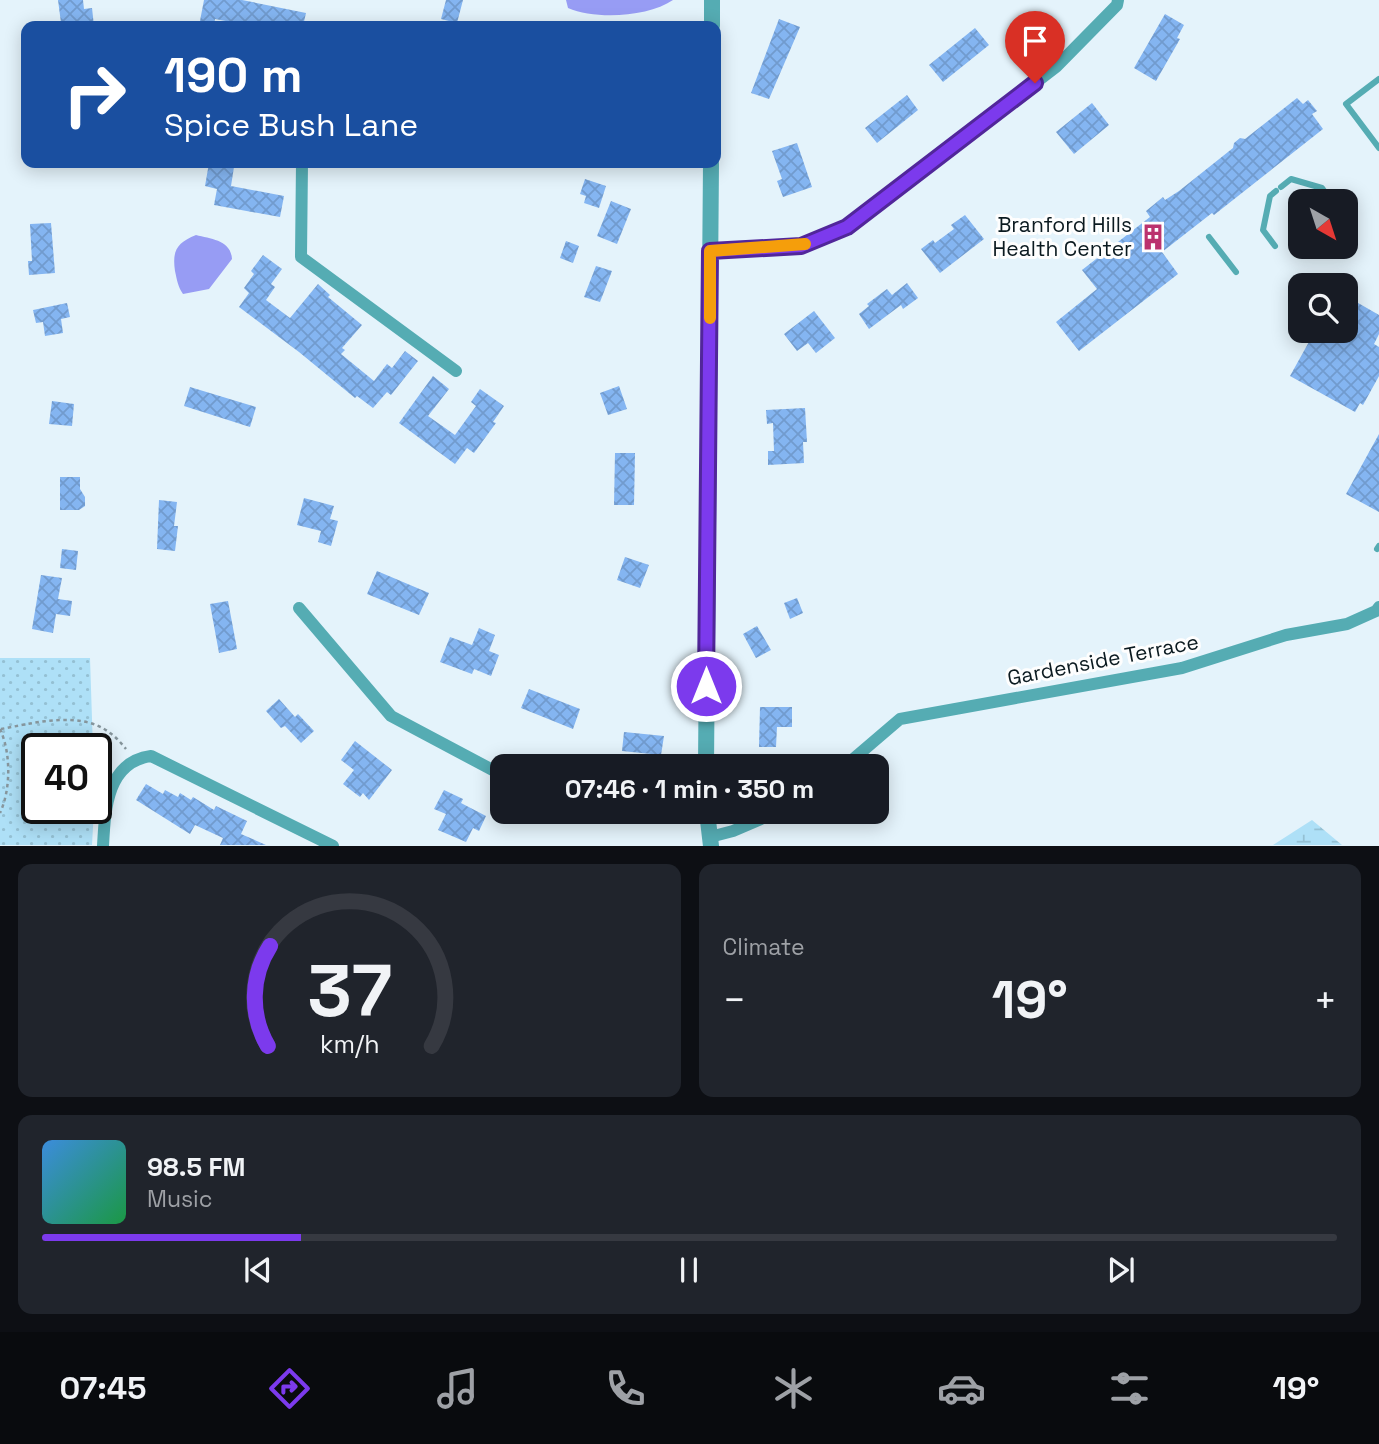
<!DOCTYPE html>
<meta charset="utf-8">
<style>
:root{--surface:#171b24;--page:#20242c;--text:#f1f3f6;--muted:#9ea1a6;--line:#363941;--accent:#7c3aed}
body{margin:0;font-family:"Space Grotesk",sans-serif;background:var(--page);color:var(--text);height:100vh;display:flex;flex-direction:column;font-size:26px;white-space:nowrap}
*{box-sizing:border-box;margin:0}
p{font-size:23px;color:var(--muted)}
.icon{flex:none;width:38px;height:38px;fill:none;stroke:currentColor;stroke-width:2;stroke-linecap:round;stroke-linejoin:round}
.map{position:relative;height:846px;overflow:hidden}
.details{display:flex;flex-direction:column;gap:18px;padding:18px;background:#0d0f14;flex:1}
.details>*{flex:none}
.hud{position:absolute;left:21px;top:21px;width:700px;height:147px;border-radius:14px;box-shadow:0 4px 18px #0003;background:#1a4fa0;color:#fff;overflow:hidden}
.needle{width:46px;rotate:141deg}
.fabs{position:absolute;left:1288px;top:189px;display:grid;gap:14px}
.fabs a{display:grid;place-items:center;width:70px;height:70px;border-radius:14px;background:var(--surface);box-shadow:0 4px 18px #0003;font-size:35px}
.speed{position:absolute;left:21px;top:733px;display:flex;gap:14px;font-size:35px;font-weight:700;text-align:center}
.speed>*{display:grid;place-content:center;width:91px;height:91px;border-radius:50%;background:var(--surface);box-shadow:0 4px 18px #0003;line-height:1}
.speed .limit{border:4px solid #111;border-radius:10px;background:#fff;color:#111}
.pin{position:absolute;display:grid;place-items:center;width:60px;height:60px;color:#fff;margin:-72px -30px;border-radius:50% 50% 50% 0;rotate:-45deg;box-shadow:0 0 7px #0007}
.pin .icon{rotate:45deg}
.me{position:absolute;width:77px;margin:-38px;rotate:0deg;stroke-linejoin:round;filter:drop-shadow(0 0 5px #0008)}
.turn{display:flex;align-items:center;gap:24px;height:147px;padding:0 28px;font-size:32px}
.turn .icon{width:91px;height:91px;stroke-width:2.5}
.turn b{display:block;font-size:49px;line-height:60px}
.big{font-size:52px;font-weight:600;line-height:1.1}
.details .tile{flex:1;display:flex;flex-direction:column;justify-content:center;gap:10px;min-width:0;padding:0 24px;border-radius:14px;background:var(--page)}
.details .dial{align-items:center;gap:0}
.dial svg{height:182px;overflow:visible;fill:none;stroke:var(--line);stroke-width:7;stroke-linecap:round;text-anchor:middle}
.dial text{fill:var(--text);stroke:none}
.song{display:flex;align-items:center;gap:21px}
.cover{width:84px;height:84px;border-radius:10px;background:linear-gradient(135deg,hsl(210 70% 55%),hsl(140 70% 35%))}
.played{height:7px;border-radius:4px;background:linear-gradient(90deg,var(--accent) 20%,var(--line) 20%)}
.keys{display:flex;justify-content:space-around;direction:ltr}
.heat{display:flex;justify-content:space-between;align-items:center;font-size:38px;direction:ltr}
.details .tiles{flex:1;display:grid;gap:18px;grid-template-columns:1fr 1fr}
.tile:last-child{grid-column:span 2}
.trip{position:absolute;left:490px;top:754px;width:399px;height:70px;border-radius:14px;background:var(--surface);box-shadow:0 4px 18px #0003;font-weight:600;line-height:70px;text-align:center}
.dock{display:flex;height:112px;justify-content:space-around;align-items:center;background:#090b0e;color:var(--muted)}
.dock .icon{width:49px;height:49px}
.dock .active{color:var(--accent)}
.dock b{font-size:32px;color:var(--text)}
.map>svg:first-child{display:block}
.wetland{fill:url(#wetland-marsh)}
.park{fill:url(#park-dots)}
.water{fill:#979cf4}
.building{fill:url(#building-cross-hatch)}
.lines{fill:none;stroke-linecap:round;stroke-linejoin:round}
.path{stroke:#87969d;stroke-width:2.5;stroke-dasharray:3.5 3.5;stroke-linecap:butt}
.service{stroke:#55acb3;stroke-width:6}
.minor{stroke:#55acb3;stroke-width:12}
.tertiary{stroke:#55acb3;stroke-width:16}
.route-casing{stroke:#51269a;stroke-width:18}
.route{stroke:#7c3aed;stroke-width:12}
.slow{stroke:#f59e0b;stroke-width:12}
.labels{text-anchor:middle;stroke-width:6;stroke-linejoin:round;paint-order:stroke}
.poi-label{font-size:21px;fill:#0b1a20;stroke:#fefefe;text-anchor:end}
.street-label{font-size:21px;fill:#0b1a20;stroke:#fefefe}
</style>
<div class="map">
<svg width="1379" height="846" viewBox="0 0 1379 846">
<defs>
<pattern id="wetland-marsh" width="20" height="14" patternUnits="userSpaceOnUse" patternTransform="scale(1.75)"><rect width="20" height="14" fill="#aee0f7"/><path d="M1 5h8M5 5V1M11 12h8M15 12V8" fill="none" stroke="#94c0d3"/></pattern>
<pattern id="park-dots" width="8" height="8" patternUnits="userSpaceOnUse" patternTransform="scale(1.75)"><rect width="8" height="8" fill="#aee0f7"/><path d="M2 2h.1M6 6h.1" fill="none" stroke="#94c0d3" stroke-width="1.8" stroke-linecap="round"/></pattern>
<pattern id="building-cross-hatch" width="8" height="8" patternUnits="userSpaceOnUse" patternTransform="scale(1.75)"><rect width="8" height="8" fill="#84b5f1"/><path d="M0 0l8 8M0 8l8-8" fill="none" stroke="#719bce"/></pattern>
</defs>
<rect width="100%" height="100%" fill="#e4f3fb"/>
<path class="wetland" d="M1312,820L1342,845H1273Z"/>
<path class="park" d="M0,658H90L93,749H37V808L94,809L92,845H0Z"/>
<path class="water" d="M566,0H673C648,17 596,20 568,8Z
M196,235C211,239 231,240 232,259L209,289L183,294C178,287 177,280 175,271C172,250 177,243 196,235Z"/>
<path class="building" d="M58,0H83L84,9L92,8L94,26H70L69,21L61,23Z
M204,0H242L306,13L303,26H253L215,19L214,26H199Z
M446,0H463L457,23L441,19Z
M1165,14L1184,25L1177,38L1180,39L1156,81L1134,68Z
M779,19L800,27L769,99L751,93Z
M975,28L989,45L943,82L929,65Z
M907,95L918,110L877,143L865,128Z
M1297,98L1303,104L1308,100L1317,111L1312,114L1323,129L1214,215L1212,213L1162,252L1178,274L1079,351L1056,322L1097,289L1082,270L1150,217L1146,211L1163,197L1165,200L1179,191L1233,148L1234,143L1240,138L1245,139Z
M1092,103L1109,125L1074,154L1056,132Z
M797,143L812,187L783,197L777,181L782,179L772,151Z
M209,163L234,167L231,186L284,196L280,217L214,205L217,189L205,186Z
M585,179L606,186L599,208L584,203L586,196L580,194Z
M611,201L631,209L617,244L597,236Z
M965,215L984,239L940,273L921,249L933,240L935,243L954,229L951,225Z
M51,223L55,273L29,275L28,261H32L30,224Z
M566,241L579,246L573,263L560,258Z
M263,255L282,269L271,284L275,287L266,300L290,318L318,284L330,295L328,297L362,325L342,348L345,350L341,354L374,381L387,364L392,368L405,351L418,361L391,395L387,392L373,408L357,396L355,398L299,352L239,307L249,293L244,288L254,274L251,271Z
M596,266L612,271L600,302L584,297Z
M907,283L918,298L903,309L901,305L869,329L859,314L869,306L867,304L887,289L892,295Z
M1346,296L1379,315V334L1374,344L1379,347V376L1363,405L1360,403L1355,412L1290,376L1315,331H1346Z
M67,303L70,317L61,319L63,333L45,336L43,322L36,323L33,310Z
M814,311L835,338L816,353L808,343L797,351L784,334Z
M433,376L449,389L428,416L455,435L476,406L471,402L480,389L504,406L493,422L496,423L474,453L467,448L455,464L399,423Z
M619,386L627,409L608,415L600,393Z
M190,387L256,407L250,427L184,406Z
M52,401L74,404L72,426L49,424Z
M805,408L807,442H803L804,463L768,465V451H774L773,423L767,424L766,410Z
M1379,434V512L1346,494Z
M615,453H635L634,505H614Z
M60,477H80V489L85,497V506L79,510H60Z
M304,498L334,506L330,519L338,521L331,546L318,542L321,531L297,525Z
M159,500L177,502L174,526H178L175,551L157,549Z
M62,549L78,551L76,570L60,568Z
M625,557L649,565L640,588L617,580Z
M377,571L429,593L419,615L367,594Z
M41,575L62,578L58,599L72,601L70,616L56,614L53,633L32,629Z
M797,598L803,613L790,619L784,603Z
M228,601L237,649L219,653L210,604Z
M757,626L771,650L756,658L743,634Z
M479,628L495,635L489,651L499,655L491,676L474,669L472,674L440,662L450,637L472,645Z
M529,689L580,709L573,729L521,708Z
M279,699L295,717L298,714L314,731L301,743L285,726L281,728L266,711Z
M760,707H792V727H777L776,747H759Z
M624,732L664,736L661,755L622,751Z
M355,741L392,770L369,800L363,793L360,797L343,784L354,770L341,760Z
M146,784L163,794L165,790L178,797L180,793L191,800L193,797L214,810L216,806L247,821L241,834L266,845H220L223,838L195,825L190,834L136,800Z
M444,790L463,799L461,803L486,816L479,831L473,828L466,842L438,830L446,814L434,809Z"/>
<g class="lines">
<path class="path" d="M0,729C11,753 11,789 0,813
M1,729C34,723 81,710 110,733C116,737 121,743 126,749"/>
<path class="service" d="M1379,79L1346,104L1379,148
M1281,187L1291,179L1322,188L1331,201
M1209,237L1236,272
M1275,246L1263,230L1270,196L1276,191
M1377,549L1379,546"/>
<path class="minor" d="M302,163L301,257L456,371
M710,251L801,246L847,227L1056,67L1117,5L1118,0
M299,608L391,716L502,775
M845,766L900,719L1182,668L1286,635L1347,624L1376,611L1379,607
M710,837L733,831L777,812
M103,846C105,809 107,762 151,756L333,846"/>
<path class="tertiary" d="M712,26V0
M706,766L711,163
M707,812L711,846"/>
</g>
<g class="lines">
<g class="route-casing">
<path id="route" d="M706,686L710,251L801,246L847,227L1035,83"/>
</g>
<use href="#route" class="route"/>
<path class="slow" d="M710,318V251L805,244"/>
</g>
<defs>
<g id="building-bare" transform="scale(2.1)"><path d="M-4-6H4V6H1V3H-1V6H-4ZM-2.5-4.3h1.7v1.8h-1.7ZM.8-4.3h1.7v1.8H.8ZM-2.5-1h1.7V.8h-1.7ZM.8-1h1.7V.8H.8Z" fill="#bb326e" stroke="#fefefe" stroke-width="2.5" paint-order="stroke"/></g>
</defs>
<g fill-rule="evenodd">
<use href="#building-bare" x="1153" y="237"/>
</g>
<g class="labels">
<g class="poi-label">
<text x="1132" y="232">Branford Hills<tspan x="1132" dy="24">Health Center</tspan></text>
</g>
<g class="street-label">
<text transform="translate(1103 660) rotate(-11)" y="7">Gardenside Terrace</text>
</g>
</g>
</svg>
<div class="fabs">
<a><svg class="needle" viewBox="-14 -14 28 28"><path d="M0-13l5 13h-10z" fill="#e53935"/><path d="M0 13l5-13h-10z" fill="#9ea1a6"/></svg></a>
<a><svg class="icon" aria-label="search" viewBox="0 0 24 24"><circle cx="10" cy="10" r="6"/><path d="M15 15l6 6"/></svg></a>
</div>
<div class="speed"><div class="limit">40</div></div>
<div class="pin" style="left:1035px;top:83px;background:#d93025"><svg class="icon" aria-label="arrive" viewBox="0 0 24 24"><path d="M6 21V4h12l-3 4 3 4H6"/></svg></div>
<svg class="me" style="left:706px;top:686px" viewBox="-20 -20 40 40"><circle r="17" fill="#7c3aed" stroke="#fff" stroke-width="3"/><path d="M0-11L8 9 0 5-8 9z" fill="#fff"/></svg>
<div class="trip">07:46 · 1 min · 350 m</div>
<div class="hud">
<div class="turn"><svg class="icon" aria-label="right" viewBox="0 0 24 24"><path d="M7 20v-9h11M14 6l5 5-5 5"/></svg><div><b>190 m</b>Spice Bush Lane</div></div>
</div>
</div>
<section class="details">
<div class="tiles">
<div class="tile dial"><svg viewBox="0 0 100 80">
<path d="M14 69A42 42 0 1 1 86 69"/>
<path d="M14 69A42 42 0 0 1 15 25" stroke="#7c3aed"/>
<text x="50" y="56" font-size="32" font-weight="700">37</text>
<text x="50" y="72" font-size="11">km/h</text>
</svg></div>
<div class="tile"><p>Climate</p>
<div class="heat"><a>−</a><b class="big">19°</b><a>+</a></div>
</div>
<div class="tile">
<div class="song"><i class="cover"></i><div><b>98.5 FM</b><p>Music</p></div></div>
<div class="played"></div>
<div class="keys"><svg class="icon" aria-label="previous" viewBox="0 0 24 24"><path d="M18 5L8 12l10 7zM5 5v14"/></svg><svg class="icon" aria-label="pause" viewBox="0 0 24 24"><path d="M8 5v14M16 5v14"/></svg><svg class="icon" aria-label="next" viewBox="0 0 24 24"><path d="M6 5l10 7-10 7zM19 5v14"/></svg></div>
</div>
</div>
</section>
<nav class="dock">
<b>07:45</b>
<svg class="icon active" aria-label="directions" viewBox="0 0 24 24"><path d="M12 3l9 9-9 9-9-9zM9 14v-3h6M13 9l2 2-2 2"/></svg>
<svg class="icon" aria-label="music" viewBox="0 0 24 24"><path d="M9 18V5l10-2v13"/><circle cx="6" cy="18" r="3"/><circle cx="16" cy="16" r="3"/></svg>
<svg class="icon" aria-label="phone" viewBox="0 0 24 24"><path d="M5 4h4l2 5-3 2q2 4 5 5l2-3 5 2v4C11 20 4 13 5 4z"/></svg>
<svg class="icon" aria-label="climate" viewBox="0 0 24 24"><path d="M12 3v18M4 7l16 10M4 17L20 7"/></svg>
<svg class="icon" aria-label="car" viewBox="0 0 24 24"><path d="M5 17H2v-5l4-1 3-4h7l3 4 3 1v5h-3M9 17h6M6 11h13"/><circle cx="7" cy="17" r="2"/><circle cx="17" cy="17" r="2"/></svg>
<svg class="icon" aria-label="filters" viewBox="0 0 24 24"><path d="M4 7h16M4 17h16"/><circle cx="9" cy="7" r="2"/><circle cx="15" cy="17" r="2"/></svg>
<b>19°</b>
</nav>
